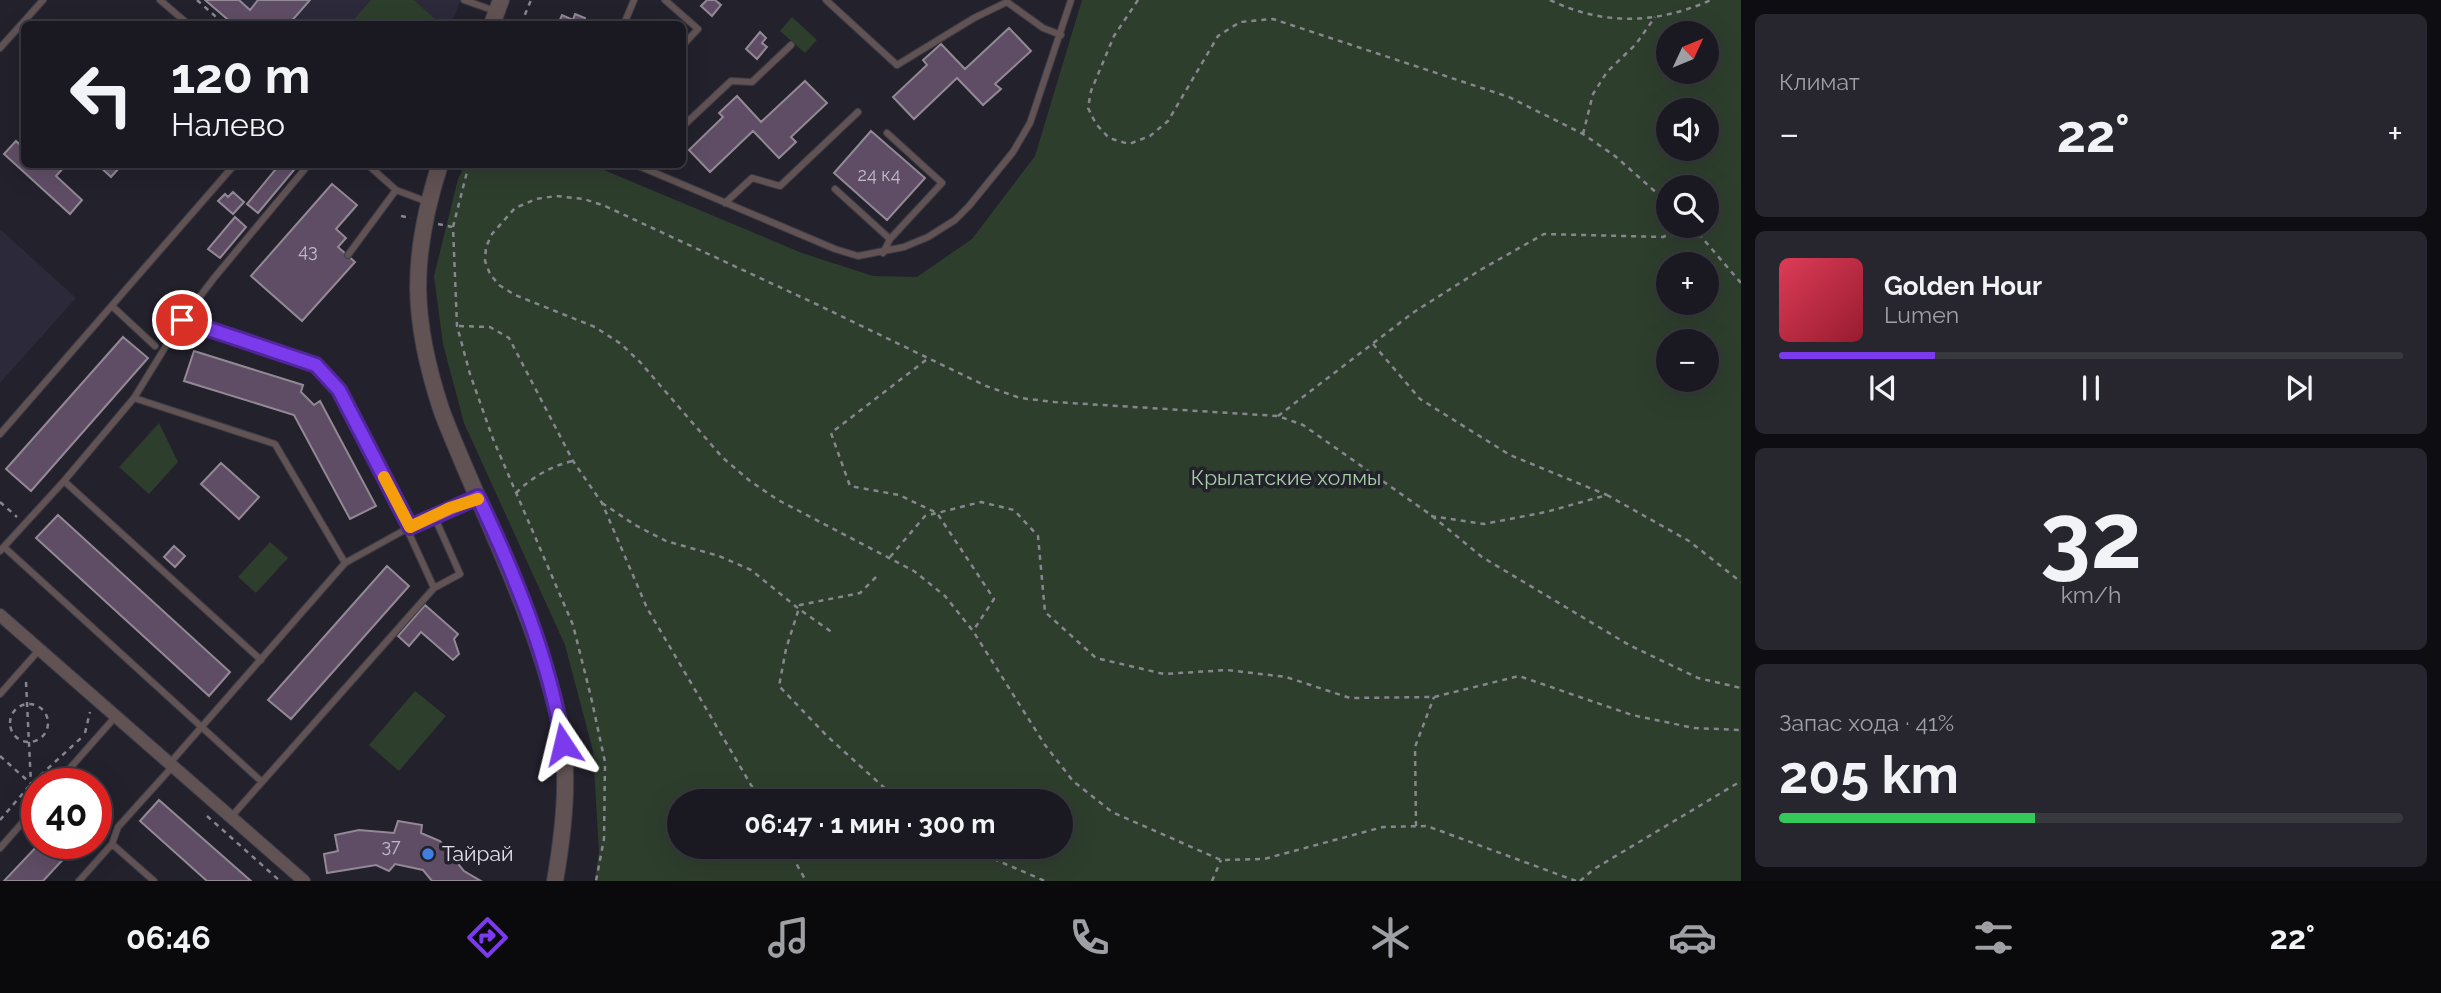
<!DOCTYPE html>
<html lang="ru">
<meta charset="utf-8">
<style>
:root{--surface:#1a1921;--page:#27262e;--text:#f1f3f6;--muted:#9fa0a5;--line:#38383f;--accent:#7c3aed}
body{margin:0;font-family:Raleway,sans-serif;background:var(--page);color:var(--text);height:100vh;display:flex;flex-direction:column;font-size:26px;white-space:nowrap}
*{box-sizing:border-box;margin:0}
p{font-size:23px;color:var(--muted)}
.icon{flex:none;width:38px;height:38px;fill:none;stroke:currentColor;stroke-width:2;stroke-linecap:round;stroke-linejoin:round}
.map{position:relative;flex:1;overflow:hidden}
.side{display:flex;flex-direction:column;gap:14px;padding:14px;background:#0e0e12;width:700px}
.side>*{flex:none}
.top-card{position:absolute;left:21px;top:21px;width:665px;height:147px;border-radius:10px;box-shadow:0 7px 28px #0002,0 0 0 2px var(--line);background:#1a1921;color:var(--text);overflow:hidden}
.needle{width:46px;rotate:46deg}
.tools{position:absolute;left:1656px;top:21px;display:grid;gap:14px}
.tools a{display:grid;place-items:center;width:63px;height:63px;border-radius:50%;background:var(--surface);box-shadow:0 7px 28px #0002,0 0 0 2px var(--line);font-size:35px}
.speed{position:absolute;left:21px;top:768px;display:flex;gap:14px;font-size:35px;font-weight:700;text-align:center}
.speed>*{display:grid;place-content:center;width:91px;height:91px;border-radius:50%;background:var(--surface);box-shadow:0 7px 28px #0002,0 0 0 2px var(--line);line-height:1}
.speed .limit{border:10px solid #d22;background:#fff;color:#111}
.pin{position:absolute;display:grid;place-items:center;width:60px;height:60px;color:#fff;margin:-30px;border:4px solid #fff;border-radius:50%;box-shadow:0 2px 7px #0007}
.me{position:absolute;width:77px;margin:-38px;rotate:350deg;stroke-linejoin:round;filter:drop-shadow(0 0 5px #0008)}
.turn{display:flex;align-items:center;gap:24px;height:147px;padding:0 35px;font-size:32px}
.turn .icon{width:91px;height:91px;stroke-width:2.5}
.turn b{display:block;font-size:49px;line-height:60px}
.big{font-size:52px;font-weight:700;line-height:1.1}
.side .widget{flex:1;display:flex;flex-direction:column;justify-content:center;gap:10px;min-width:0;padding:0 24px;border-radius:10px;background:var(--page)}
.side .dial{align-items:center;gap:0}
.dial b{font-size:91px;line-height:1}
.song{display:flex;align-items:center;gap:21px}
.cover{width:84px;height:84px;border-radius:10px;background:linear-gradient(135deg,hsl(350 70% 55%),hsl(350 70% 35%))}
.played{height:7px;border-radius:4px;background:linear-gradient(90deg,var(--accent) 25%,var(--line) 25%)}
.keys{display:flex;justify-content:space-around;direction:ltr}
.heat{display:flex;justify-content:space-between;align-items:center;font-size:38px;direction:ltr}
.charge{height:10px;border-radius:5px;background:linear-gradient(90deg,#34c759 41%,var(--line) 0)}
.trip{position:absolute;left:667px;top:789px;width:406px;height:70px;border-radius:35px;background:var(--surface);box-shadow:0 7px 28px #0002,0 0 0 2px var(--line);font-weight:700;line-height:70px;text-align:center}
.tab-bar{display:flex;height:112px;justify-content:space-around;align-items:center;background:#0a0a0d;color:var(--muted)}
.tab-bar .icon{width:49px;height:49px}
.tab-bar .current{color:var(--accent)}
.tab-bar b{font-size:32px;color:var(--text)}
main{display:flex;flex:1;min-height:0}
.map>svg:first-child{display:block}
.built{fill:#2b293a}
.green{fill:#2e3e2d;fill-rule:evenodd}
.building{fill:#5f4d66;stroke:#928995;stroke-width:2}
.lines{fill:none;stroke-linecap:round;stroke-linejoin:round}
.service-casing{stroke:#3d3c46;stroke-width:8}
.minor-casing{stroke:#3d3c46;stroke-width:14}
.tertiary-casing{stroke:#3d3c46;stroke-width:18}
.path{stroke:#87868f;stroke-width:2.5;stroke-dasharray:5 5;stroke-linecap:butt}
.service{stroke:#615253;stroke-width:6}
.minor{stroke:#615253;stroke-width:12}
.tertiary{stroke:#615253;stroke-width:16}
.route-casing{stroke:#51269a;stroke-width:18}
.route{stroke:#7c3aed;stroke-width:12}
.slow{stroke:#f59e0b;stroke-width:12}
.shop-dot{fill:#3f7fe0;stroke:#22212c;stroke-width:2.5}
.labels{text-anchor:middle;stroke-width:7;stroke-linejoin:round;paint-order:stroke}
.number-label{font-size:18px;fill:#c0bac7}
.park-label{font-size:21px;fill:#a5cfa3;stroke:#22212c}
.poi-label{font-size:21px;fill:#e0dfe7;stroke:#22212c;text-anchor:start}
</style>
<main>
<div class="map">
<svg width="1741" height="881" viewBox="0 0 1741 881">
<rect width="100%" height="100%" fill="#22212c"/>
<path class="built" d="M205,0H461L451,24H233Z
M0,229L76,298L0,383Z"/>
<path class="green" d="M371,0H414L438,22L436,24H350Z
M1082,0H1741V881H595L599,851L593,751L565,645L464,423L443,344L434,276L458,179L465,165H592L802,253L873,276L917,277L972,239L1035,156ZM1668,33H1706V72H1668ZM1668,110H1706V149H1668ZM1668,187H1706V226H1668ZM1668,264H1706V303H1668ZM1668,341H1706V380H1668ZM679,802H1060V847H679Z
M792,17L817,40L805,53L780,31Z
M159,423L178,462L149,494L119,467Z
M270,542L288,558L256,593L238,577Z
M415,691L446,716L399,771L369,745Z"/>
<path class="building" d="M205,0H239L250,10L258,0H310L289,24H233Z
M707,0H715L721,5L712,16L701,6Z
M575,14L585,18L583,23L586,24H558L562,15L573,20Z
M1009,28L1031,51L995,84L1001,89L983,105L957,78L914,119L893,97L927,65L923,60L941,44L965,69Z
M760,32L766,38L762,43L767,47L757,59L746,49Z
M805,81L827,103L791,137L796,142L779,158L753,131L710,172L689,150L723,117L719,113L737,96L761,122Z
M871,131L925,178L887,220L834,173Z
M16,141L24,148V164H67L56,176L82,200L70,214L4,154Z
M97,164H117L120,167L111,177Z
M280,164H299L258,213L247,204Z
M332,184L357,205L336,229L346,238L338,247L355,262L302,321L251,276Z
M233,192L244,202L233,214L218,201L225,194L228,197Z
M235,217L246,227L220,258L208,249Z
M123,337L148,358L31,491L6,469Z
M194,351L303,385L301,392L314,405L320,401L376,506L350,519L294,415L184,381Z
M221,463L259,497L239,519L201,484Z
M58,515L230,672L209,696L36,538Z
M174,546L185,556L175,567L164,557Z
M387,566L409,586L291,719L268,700Z
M425,605L458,634L454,639L459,654L453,660L421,632L409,646L398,636Z
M159,800L251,881H207L140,821Z
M398,821L422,825L421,833L440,841L464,871L481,881H432L423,870L395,864L389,871L376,865L327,873L324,854L338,851L335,835L359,830L394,833Z
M39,844H58L69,853L43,881H4Z"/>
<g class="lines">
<g class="service-casing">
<path id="service" d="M160,0L188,24
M464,0L495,11
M665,0L698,29L682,46
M826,0L897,65L974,18L1007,2L1043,28L1061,35
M624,24L634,0
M0,48L43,0
M682,127L731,81L752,82L791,45
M367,164L396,190
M634,164L835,249L858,256L904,247L928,237L955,220L969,206L1013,152L1030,123L1071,0
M835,189L890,239
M725,203L752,178L780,186L858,112
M883,253L890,239L942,183L887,133
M348,255L396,190L428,202
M112,306L155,346
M182,320L214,278L309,164
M134,398L275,444L345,563L410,527
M0,434L235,164
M64,481L261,660
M407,529L434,588
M4,547L262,782
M0,551L64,481L134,398L182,320L315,365L339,390L410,527L476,498
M0,694L39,650
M170,763L345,563
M56,784L116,716
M231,817L434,588L460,574L434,516
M0,848L37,806
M79,881L112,844
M154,881L112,844L118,827L173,766"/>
</g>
<g class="minor-casing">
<path id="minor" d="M0,615L304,881"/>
</g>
<g class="tertiary-casing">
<path id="tertiary" d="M492,24L501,0
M440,164C410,258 411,319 442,412C475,497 517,578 544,665C555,700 565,737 565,775C566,810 561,846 555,881"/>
</g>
<path class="path" d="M197,0L224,24
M1138,0L1114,36L1091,91L1088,108L1096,124L1109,138L1129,144L1150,136L1168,121L1218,36L1240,22L1273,19L1509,97L1583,134L1615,156L1668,203
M1550,0C1604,26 1657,24 1711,0
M521,24L531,0
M1583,134L1593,94L1607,72L1636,44L1655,17
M469,164L453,227L457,326L470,374L493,439L573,625L591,697L605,762L604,839L596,881
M401,216L411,218
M438,224L452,227
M1692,226L1741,283
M459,326L490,327L509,338L573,461L602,503L647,608L761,802
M1373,344L1420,399L1510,455L1607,495
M926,360L831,433L850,486L899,495L937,513L994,599L973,631
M1278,416L1414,312L1482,269L1544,234L1663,237L1687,226
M516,493C532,477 551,466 573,461
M0,502L17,517
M602,503L635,525L666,541L719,556L751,570L799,609L833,633
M1431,516L1484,524L1546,512L1607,495L1689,541L1741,582
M890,557L925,516L981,502L1014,510L1038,536L1045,612L1096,658L1164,674L1227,670L1286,677L1350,698L1434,697L1519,676L1632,715L1694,728L1741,730
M876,577L860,593L800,605L786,649L779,686L827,736L900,802
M26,682L31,784
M10 723a19 19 0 1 1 38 0a19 19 0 1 1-38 0Z
M85,733L90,712
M0,756L37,789
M207,816L280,881
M0,820L31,784L81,738
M1416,826L1415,747L1434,697
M787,847L806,881
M966,847L1045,881
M1212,881L1221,860
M1576,881L1427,826L1383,827L1264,859L1221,860L1112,812L1073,781L1045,745L973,631L945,596L914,571L778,500L750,481L722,457L640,362L621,344L595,327L515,295L499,285L490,274L485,261L486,247L492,234L515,208L536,199L556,196L584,199L605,206L816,304L986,386L1020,398L1054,402L1278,416L1303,425L1431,515L1482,557L1629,645L1698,678L1741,688
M1580,881L1594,869L1741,781"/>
<use href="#service" class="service"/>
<use href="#minor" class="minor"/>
<use href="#tertiary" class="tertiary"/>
</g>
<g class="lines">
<g class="route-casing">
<path id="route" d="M182,320L316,365L339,390L410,527L478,497C515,575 549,658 563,744"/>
</g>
<use href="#route" class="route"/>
<path class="slow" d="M384,477L410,527L450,508L478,499"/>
</g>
<circle class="shop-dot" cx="428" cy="854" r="7"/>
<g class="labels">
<g class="number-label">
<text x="879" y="181">24 к4</text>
<text x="308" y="257">43</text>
<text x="391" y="852">37</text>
</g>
<g class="park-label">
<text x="1286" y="485">Крылатские холмы</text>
</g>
<g class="poi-label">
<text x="442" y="861">Тайрай</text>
</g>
</g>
</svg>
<div class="tools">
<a><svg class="needle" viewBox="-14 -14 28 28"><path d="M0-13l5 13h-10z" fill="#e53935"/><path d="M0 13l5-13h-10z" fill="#9fa0a5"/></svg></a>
<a><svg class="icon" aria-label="sound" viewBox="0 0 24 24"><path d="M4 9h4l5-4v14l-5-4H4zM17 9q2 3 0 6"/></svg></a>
<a><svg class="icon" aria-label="search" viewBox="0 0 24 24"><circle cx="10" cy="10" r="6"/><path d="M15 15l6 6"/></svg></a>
<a>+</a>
<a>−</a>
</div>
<div class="speed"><div class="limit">40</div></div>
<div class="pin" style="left:182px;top:320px;background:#d93025"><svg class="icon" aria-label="arrive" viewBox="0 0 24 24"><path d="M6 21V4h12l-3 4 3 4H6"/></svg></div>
<svg class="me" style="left:563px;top:744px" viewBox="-20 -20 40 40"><path d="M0-17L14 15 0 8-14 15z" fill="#7c3aed" stroke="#fff" stroke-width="4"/></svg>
<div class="trip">06:47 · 1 мин · 300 m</div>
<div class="top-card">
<div class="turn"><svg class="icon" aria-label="left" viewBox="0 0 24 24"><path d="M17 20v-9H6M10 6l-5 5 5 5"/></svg><div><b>120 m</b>Налево</div></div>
</div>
</div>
<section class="side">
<div class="widget"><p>Климат</p>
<div class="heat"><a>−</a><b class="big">22°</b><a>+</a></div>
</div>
<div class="widget">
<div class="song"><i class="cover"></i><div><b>Golden Hour</b><p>Lumen</p></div></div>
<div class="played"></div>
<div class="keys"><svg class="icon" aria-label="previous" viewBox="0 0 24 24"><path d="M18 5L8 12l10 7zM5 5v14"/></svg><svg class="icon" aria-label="pause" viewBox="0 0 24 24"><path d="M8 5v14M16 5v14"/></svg><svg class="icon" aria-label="next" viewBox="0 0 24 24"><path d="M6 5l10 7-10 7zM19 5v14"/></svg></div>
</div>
<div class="widget dial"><b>32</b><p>km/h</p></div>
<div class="widget"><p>Запас хода · 41%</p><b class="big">205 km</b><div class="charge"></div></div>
</section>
</main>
<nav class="tab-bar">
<b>06:46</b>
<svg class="icon current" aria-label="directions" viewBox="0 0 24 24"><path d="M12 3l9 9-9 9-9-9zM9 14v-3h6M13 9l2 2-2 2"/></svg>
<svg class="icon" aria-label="music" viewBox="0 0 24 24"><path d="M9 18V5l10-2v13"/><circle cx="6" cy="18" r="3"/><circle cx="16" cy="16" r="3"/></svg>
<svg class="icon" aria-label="phone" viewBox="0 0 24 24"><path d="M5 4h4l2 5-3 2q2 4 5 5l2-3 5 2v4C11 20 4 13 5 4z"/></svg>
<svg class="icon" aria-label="climate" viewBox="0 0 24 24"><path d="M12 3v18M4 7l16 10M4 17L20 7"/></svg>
<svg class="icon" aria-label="car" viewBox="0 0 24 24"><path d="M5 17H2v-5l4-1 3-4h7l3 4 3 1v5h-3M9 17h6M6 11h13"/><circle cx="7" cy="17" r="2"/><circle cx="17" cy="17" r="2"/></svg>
<svg class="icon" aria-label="filters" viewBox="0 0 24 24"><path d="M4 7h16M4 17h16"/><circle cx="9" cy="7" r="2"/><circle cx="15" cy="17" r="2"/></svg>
<b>22°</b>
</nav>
